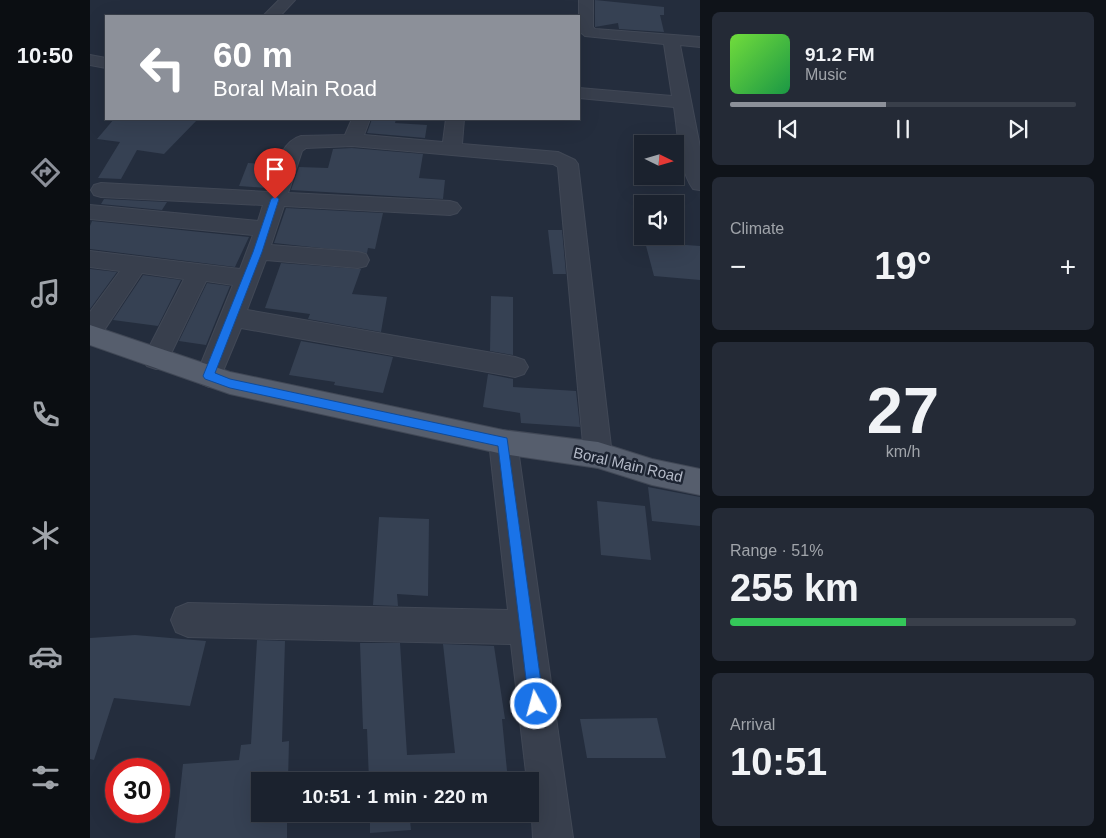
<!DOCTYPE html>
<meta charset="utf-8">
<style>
:root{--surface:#1b222e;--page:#242a36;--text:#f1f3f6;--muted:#a0a4aa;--line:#393f4a;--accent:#8c9099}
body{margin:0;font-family:Helvetica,sans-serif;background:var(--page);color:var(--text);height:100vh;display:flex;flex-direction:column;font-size:19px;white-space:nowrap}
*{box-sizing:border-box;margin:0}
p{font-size:16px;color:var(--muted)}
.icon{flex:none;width:28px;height:28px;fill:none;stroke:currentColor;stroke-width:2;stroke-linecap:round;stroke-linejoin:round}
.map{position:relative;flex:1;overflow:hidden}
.side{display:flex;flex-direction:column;gap:12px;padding:12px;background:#0f1319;width:406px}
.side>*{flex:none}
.banner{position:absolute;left:15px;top:15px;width:475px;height:105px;border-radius:0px;box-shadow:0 5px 20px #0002,0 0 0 1px var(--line);background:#8c9099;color:#fff;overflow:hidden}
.needle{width:32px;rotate:95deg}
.tools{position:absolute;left:544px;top:135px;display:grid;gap:10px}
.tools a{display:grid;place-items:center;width:50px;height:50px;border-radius:0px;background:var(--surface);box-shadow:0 5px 20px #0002,0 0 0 1px var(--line);font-size:25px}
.speed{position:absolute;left:15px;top:758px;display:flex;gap:10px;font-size:25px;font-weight:700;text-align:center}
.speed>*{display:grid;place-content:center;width:65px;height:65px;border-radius:50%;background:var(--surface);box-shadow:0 5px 20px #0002,0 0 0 1px var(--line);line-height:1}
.speed .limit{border:8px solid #d22;background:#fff;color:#111}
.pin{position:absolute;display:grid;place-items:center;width:42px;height:42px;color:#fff;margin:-51px -21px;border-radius:50% 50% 50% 0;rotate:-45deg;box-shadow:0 0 5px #0007}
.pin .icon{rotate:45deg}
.me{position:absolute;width:55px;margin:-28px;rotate:353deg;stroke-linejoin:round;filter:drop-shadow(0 0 4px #0008)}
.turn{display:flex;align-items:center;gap:18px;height:105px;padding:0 25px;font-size:22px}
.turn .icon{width:65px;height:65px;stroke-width:2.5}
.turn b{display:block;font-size:35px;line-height:42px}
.big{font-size:38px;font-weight:700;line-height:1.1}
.side .tile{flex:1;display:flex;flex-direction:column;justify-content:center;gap:8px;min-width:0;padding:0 18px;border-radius:8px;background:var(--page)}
.side .dial{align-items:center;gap:0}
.dial b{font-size:65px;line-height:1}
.song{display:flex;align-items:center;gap:15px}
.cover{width:60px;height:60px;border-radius:8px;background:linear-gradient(135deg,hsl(100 70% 55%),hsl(140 70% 35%))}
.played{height:5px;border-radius:2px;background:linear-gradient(90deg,var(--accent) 45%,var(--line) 45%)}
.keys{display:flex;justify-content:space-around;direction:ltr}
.heat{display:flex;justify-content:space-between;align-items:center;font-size:28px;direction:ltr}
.charge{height:8px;border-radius:4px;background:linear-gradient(90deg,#34c759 51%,var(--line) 0)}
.trip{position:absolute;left:161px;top:772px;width:288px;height:50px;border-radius:0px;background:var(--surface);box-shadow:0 5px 20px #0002,0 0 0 1px var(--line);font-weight:700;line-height:50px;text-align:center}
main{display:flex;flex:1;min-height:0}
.tab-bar{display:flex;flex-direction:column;width:90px;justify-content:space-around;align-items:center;background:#0b0e12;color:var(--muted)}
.tab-bar .icon{width:35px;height:35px}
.tab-bar .current{color:var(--accent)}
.tab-bar b{font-size:22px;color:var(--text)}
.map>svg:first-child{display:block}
.building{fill:#364153}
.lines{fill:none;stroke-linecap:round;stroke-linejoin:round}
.minor-casing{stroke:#414856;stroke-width:2}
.major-casing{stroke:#414856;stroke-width:2}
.minor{fill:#383f4d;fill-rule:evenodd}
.major{fill:#565e6d;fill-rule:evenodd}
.route{fill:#1a73e8;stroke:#114b97}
.labels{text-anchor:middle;stroke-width:5;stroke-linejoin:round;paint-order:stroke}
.street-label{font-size:15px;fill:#b4bac8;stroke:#1d2432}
</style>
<main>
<nav class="tab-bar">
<b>10:50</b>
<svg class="icon current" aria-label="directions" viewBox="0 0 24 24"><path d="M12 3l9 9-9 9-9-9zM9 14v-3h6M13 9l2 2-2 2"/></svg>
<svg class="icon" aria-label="music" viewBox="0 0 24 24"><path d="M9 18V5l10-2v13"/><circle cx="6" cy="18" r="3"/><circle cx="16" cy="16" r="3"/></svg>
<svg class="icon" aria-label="phone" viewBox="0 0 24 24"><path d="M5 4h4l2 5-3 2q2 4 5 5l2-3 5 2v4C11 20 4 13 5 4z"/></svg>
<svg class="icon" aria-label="climate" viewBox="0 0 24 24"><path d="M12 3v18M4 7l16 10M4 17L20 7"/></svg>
<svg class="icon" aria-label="car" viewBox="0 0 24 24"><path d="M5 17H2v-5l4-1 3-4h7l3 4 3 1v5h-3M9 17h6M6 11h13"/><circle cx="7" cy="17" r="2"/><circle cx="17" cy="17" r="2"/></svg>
<svg class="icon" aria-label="filters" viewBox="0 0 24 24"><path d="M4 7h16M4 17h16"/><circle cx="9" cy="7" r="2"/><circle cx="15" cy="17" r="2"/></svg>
</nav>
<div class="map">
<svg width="610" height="838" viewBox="0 0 610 838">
<rect width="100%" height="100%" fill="#242d3d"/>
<path class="building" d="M505,0L574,7V15H570L574,32L529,29L528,23L505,27Z
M24,119H108L74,154L47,150L31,179L8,178L30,142L7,139Z
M282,119H306L305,123L337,125L335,138L277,133Z
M262,148L333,154L329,178L355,180L353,199L201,190L209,167L238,168L243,149Z
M158,163L185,165L177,188L149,186Z
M14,199L77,202L72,210L11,204Z
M196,208L293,213L285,249L278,248L277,253L184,243Z
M2,221L62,227L159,237L145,267L0,249V226Z
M458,230H472L476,274H463Z
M555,242L610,246V280L564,276Z
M191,263L271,269L262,294L297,297L291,332L218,319L220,314L175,308Z
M0,269L27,272L0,309Z
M53,275L91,280L68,326L23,320Z
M117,283L140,286L116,345L89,341Z
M401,296L423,297V355L400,351Z
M211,341L303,357L293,393L244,385L245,382L199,375Z
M398,374L423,379V387L486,391L490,427L431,423L430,413L393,407Z
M558,487L610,497V526L562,521Z
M507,501L555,506L561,560L511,555Z
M289,517L339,519L338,596L307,594L308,606L283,605Z
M45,635L116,641L100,706L24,698L4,760L0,759V638Z
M167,640L195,641L192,742L199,741L198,781H170V814H197V838H85L93,764L149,760L151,745L161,744Z
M270,643H310L317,755L365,753L353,644L404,646L415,719H412L418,781H279L277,729H273Z
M567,718L576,758H497L490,719Z
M280,814H422V817L320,820L321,830L280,833Z"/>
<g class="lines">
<g class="minor-casing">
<path id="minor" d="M189,0H205L190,16H173Z
M489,0H503V27L505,29L610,37V47L590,45L610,147V190L603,189C588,167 588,132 584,107L489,98V88L582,96L574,44L495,36L489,31Z
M0,55L16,58V68L0,65Z
M262,119H280L274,135L353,142L356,119H374L372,144L468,152L485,160L488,164L522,455L518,464L508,468L498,464L494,455L468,167L463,164L262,146L216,148L212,151L198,193L360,201L367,203L371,208L367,213L360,215L194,206L181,245L268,252L276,254L279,260L276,266L268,268L176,260L157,310L425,357L434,360L438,367L434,374L425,377L151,328L128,383L119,387L110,383L106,376L143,285L116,281L75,366L66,369L57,366L53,359L94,279L52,273L9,338L0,341V312L30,271L0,267V251L150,269L163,235L0,219V205L168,221L173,205L11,197L4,195L1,190L4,185L11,183L178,192C185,173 189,142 211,136L255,135Z
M413,430L423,433L427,442L483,838H443L440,781H437L421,644L98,637L86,632L81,620L86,608L98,603L418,610L399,442L403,433Z"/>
</g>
<g class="major-casing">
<path id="major" d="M0,325L140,372L413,430L508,442L562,459L610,469V495L562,485L508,468L413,454L140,394L0,345Z"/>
</g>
<use href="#minor" class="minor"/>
<use href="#major" class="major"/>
</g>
<path class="route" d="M185,196L189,199L172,252L125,373L140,379L417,438L454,704L452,709L446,711L441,709L439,704L408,446L140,388L115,379L113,376L163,252L181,199Z"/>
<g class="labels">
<g class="street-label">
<text transform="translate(538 465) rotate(13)" y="5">Boral Main Road</text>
</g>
</g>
</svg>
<div class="tools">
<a><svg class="needle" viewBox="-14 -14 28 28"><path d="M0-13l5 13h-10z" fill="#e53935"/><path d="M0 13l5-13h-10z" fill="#a0a4aa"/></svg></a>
<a><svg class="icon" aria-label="sound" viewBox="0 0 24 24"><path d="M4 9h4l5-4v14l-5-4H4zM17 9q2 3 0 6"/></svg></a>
</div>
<div class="speed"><div class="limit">30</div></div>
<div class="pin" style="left:185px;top:199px;background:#d93025"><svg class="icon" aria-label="arrive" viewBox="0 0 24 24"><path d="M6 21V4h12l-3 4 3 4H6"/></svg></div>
<svg class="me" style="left:446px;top:704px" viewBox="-20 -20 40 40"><circle r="17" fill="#1a73e8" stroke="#fff" stroke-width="3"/><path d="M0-11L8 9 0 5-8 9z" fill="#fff"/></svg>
<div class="trip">10:51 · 1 min · 220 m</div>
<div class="banner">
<div class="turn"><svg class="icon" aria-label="left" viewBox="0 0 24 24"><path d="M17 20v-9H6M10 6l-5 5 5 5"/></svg><div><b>60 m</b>Boral Main Road</div></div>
</div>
</div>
<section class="side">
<div class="tile">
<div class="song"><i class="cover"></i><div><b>91.2 FM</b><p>Music</p></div></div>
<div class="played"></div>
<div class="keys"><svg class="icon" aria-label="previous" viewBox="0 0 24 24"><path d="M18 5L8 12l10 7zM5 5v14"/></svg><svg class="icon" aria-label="pause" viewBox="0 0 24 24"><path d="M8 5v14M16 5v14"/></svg><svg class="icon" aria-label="next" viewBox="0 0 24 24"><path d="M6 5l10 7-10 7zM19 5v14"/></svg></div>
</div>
<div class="tile"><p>Climate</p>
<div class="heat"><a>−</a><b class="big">19°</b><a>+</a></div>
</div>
<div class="tile dial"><b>27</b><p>km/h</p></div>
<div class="tile"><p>Range · 51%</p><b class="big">255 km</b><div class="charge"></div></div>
<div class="tile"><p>Arrival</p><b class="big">10:51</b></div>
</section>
</main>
